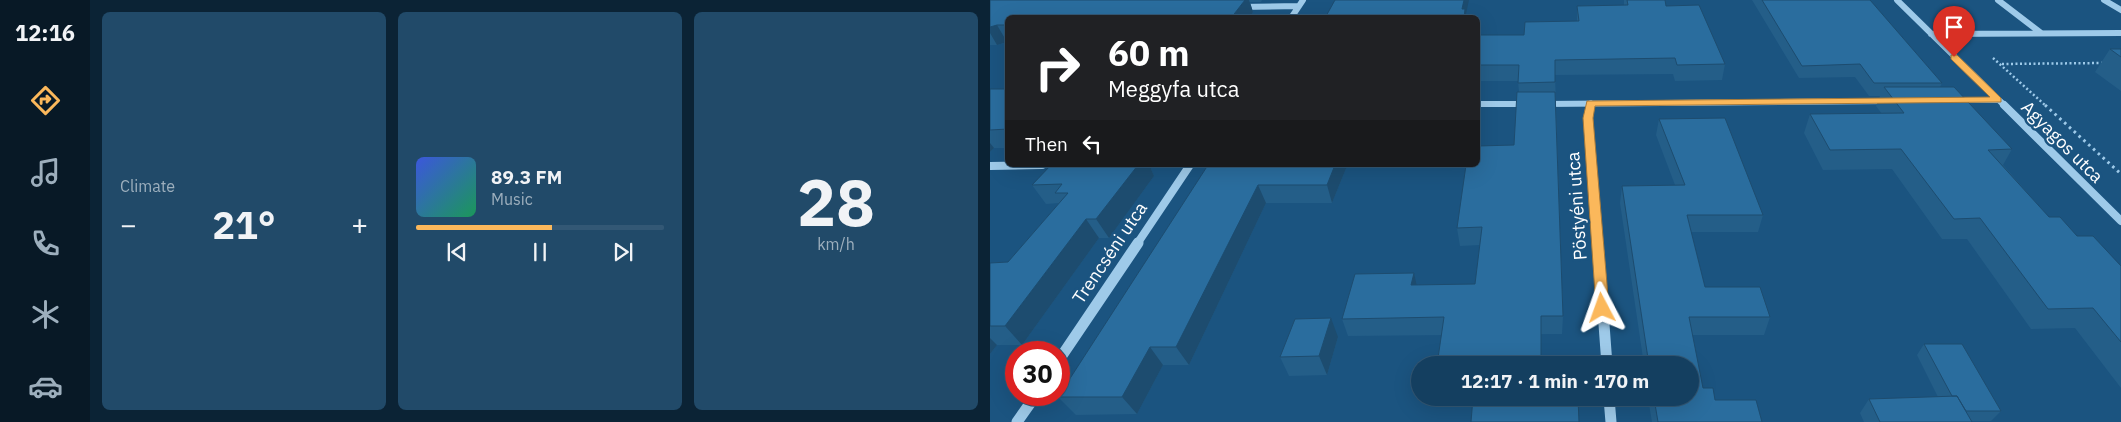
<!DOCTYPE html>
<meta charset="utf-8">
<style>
:root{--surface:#143f60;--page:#214a69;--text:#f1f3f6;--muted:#9dafbd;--line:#335875;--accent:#fbb85b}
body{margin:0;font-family:"IBM Plex Sans",sans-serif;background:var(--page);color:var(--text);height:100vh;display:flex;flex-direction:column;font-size:19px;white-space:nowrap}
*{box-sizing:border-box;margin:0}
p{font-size:16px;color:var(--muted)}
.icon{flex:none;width:28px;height:28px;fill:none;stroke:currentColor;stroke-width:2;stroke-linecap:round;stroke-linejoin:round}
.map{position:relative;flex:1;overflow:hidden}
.sheet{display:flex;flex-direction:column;gap:12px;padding:12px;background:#0b2335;width:900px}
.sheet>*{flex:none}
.banner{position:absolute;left:15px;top:15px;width:475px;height:152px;border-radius:8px;box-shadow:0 5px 20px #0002,0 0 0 1px var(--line);background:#202124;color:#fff;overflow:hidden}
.speed{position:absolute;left:15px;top:341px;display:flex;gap:10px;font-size:25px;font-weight:700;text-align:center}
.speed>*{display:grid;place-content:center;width:65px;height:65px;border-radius:50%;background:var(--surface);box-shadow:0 5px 20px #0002,0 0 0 1px var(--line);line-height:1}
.speed .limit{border:8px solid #d22;background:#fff;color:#111}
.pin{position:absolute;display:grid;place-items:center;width:42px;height:42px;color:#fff;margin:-51px -21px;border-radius:50% 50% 50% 0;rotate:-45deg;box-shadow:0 0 5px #0007}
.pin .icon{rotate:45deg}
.me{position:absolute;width:55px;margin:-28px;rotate:356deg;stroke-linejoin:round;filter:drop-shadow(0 0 4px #0008)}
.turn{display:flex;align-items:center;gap:18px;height:105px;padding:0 20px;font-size:22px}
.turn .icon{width:65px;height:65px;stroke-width:2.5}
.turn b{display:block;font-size:35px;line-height:42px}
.then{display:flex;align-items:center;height:48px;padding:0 20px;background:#0003;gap:10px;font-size:19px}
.big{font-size:38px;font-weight:700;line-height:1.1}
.sheet .widget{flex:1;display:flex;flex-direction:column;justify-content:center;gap:8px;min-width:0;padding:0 18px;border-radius:8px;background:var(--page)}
.sheet .dial{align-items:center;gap:0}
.dial b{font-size:65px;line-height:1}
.song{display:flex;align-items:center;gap:15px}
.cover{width:60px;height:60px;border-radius:8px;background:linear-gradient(135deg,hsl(230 70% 55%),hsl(150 70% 35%))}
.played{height:5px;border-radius:2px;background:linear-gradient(90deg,var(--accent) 55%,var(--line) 55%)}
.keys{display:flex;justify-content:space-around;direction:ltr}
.heat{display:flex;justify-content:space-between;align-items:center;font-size:28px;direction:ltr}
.sheet .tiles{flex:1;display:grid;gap:12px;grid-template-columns:repeat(3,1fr)}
.trip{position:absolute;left:421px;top:356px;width:288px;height:50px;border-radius:25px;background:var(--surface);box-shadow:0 5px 20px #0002,0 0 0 1px var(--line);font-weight:700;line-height:50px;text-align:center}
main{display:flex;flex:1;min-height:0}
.tabs{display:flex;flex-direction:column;width:90px;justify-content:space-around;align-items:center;background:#081926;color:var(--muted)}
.tabs .icon{width:35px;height:35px}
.tabs .on{color:var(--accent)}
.tabs b{font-size:22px;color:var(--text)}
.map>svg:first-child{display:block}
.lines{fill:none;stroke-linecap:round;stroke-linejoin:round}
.path-far1{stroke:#9ecae9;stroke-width:2.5;stroke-dasharray:2 2.5;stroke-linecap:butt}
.path{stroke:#9ecae9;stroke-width:3;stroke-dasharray:2.5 4;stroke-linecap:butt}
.minor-far2{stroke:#9ecae9;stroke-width:6}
.minor-far1{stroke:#9ecae9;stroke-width:8}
.minor{stroke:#9ecae9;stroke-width:11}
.wall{fill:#245e88}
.shaded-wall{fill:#1d4c6f}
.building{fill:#2a6d9e;stroke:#1d4c6f}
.route{fill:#fbb85b;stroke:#a3783b}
.labels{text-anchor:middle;stroke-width:5;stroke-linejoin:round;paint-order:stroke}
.street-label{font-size:18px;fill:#fff;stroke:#1b5480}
</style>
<main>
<nav class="tabs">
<b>12:16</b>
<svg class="icon on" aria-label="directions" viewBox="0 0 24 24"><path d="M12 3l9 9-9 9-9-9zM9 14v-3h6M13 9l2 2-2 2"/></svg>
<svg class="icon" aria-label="music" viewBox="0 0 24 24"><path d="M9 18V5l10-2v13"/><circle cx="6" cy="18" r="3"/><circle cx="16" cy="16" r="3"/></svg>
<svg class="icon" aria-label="phone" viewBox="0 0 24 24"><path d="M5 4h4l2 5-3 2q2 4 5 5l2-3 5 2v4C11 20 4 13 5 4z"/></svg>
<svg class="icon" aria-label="climate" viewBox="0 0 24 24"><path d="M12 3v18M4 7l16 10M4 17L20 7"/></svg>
<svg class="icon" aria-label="car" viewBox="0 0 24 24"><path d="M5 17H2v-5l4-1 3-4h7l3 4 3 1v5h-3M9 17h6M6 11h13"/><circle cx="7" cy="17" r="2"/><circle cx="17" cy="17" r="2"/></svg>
</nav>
<section class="sheet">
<div class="tiles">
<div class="widget"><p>Climate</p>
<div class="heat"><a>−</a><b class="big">21°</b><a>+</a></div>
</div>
<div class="widget">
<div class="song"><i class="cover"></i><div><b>89.3 FM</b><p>Music</p></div></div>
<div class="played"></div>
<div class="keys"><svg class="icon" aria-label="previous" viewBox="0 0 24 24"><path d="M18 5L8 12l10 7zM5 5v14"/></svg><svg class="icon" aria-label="pause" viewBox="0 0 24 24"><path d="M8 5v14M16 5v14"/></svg><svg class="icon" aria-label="next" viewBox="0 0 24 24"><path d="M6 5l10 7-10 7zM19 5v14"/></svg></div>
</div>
<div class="widget dial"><b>28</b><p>km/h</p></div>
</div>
</section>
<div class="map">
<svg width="1131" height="422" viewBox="0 0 1131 422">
<rect width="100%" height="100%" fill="#1b5480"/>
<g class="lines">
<path class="path-far1" d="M1003,58L1056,106
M1012,64L1113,63"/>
<path class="path" d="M1055,105L1131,174"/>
<path class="minor-far2" d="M907,0L1015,106
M1008,0L1051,33
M1114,0L1131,10
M249,7L309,6
M301,18L313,0
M941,34L1131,33
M965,100H1008
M488,104H537
M555,104L900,101
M600,106L601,103"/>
<path class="minor-far1" d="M601,105L598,118L608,244
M1014,105L1131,221
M0,166L52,165
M147,244L200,165"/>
<path class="minor" d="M608,243L617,365
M69,360L148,243
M619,398L621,422
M27,422L46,395"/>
</g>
<path class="wall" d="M0,0H272L271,2H260L263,12L259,18H18V42L7,45H0Z
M634,0H675L676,6L735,64L732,80L685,81L683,74L565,75L573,316L572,334L358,336L352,319L427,285L485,284L490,245L470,246L467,228L524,145L529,92L528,81H488V35H534L587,21V6L634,5Z
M762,0H880L952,83L950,87L1022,149L1013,165L1059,217L1131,266V388L1085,328L1041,329L977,239H952L902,169L833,170L814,133L820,114H892L886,106L890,96H879L865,77L809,78Z
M1120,49H1131V91L1105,72Z
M0,89H18V148H4L0,152Z
M669,119L773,215L768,232H701L715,287L780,317L774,335H702L713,388L725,400L772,422H662L658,398H700V365H654L630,203L632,186L685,185L666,135Z
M61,165H163L161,169L164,176L119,238H109L32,345H7L0,354V263L18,262L69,203L56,204L42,185Z
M218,165H356L357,166L342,203H276L199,365H173L147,414L86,415L68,397Z
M348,337L337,375L299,376L290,357Z
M934,344L1011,411L1001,421H981L982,422H874L870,413L879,399L948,397L927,355Z"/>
<path class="shaded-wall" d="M255,0H259L263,12L259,18H241Z
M474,0H479L476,14V18H473L472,9Z
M7,25L17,42L7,45L0,33V27Z
M0,143L4,148L0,152Z
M148,165H163L161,169L164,176L119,238L106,219Z
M345,165H356L357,166L342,203L337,185Z
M268,185L276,203L199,365L186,347Z
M96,219L109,238L32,345L15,326Z
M424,273L428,291L421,285Z
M341,318L348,337L337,375L329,356Z
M0,338L7,345L0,354Z
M160,347L173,365L147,414L132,397Z"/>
<path class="building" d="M0,0H255L241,18H18V25H7L0,27Z
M345,0H474L472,9H475L474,18H335Z
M637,0H675L676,6L709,5L735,64L687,65L685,58L565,60V82L528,83L529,65H488V35H534L535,22L589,21L587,6L638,5Z
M772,0H880L952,83H884L870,64L812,66Z
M1120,49H1131V57Z
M894,87H964L1022,149L998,150L1059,217H1070L1087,236H1103L1131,266V342L1103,308L1058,309L990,218L964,219L911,149L840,150L820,114L914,113Z
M0,89H18V129L0,130Z
M527,92H565L573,316H551V365H447L454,317L352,319L365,274L424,273L421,285L485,284L492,227L467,228L476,165H488V146L524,145Z
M735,118L773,215H697L715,287H770L780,317H699L713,388H723L725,400H766L772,422H668L664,398H700V365H659L632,186L695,185L669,119Z
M61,165H148L106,219H96L15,326H0V263L18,262L78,193H65L72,184L42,185Z
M218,165H345L337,185H268L186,347H160L132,397H68Z
M341,318L329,356L290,357L305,319Z
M934,344H972L1011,411H976L967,396H962Z
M967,396L982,422H890L879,399Z
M483,398H588L589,422H481Z"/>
<path class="route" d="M961,55H967L1011,98V102L605,106L603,118L619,308L617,312L612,313L608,312L606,308L593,118L597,101L1000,97L961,59Z"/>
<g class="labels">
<g class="street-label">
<text transform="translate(1072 142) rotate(45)" y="6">Agyagos utca</text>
<text transform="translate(587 206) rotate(-94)" y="6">Pöstyéni utca</text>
<text transform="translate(120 253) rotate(-56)" y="6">Trencséni utca</text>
</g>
</g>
</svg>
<div class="speed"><div class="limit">30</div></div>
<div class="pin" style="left:964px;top:57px;background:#d93025"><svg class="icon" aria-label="arrive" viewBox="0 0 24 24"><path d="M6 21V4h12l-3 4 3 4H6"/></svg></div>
<svg class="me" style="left:612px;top:308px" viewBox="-20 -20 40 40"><path d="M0-17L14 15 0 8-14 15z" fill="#fbb85b" stroke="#fff" stroke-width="4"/></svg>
<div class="trip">12:17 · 1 min · 170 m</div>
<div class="banner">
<div class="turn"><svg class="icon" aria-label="right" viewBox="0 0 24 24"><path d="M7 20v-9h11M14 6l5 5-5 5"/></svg><div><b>60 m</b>Meggyfa utca</div></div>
<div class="then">Then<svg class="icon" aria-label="left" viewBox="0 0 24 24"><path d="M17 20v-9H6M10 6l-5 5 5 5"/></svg></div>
</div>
</div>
</main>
